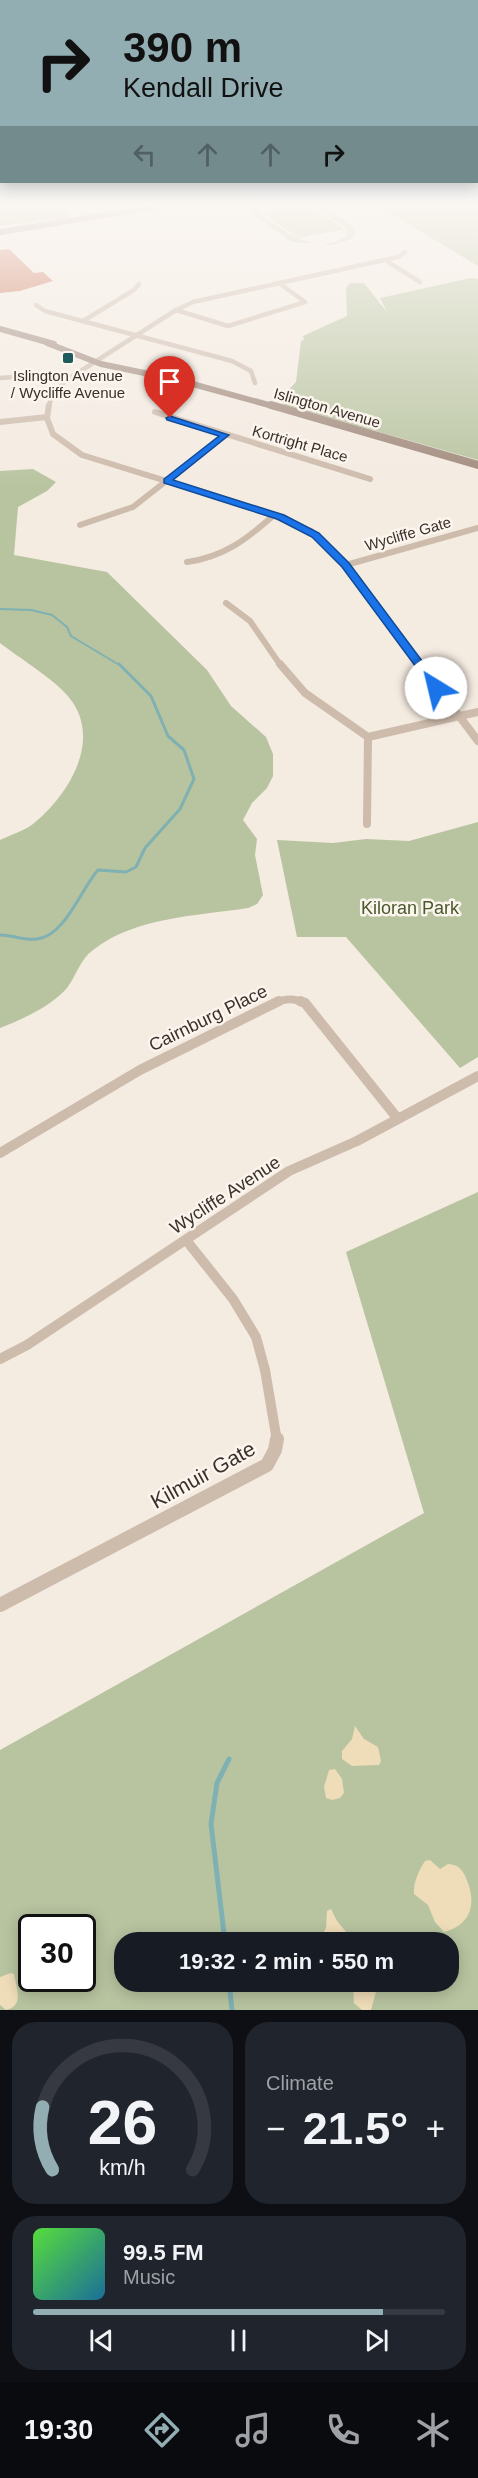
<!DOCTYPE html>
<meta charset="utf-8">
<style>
:root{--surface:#171b24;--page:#20242c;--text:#f1f3f6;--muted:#9ea1a6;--line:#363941;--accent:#92aeb2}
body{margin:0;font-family:Arial,sans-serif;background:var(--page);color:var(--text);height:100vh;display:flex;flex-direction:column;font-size:22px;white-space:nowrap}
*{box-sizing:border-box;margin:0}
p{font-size:20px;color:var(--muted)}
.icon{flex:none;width:33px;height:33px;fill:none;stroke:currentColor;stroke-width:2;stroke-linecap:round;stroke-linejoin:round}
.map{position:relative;height:2010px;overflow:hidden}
.sheet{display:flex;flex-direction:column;gap:12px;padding:12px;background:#0d0f14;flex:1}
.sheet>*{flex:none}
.hud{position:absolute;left:0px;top:0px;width:478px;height:183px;box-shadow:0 3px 15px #0003;background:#92aeb2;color:#111;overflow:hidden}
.speed{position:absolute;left:18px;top:1914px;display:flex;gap:12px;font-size:30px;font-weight:700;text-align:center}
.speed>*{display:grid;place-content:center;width:78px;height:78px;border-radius:50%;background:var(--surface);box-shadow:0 3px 15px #0003;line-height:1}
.speed .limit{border:3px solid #111;border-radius:9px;background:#fff;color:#111}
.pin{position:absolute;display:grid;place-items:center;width:51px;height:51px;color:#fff;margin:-62px -26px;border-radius:50% 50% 50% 0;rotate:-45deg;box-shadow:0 0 6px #0007}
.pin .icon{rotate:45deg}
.me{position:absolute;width:66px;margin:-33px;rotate:324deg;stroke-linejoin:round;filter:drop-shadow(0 0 4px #0008)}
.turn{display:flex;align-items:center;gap:21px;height:126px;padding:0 24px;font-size:27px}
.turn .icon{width:78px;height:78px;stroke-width:2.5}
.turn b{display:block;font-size:42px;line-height:51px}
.lanes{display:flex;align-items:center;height:57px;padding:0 24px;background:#0003;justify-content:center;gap:30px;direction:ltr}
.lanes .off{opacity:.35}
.big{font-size:45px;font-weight:800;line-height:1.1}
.sheet .card{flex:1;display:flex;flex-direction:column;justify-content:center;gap:9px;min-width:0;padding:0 21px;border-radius:24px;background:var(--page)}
.sheet .dial{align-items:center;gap:0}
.dial svg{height:156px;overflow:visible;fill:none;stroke:var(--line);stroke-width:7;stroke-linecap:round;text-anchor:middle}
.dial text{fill:var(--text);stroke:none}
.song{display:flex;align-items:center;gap:18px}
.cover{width:72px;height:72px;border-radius:9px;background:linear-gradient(135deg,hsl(110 70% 55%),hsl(200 70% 35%))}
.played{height:6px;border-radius:3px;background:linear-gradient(90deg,var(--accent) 85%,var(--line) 85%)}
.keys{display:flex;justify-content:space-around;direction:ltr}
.heat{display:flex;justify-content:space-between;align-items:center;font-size:33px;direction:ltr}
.sheet .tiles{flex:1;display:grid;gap:12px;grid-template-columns:1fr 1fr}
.card:last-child{grid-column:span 2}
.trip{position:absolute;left:114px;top:1932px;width:345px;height:60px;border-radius:24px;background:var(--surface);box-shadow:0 3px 15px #0003;font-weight:800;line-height:60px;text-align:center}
.tabs{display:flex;height:96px;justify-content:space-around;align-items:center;background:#090b0e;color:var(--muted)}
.tabs .icon{width:42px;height:42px}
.tabs .selected{color:var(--accent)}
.tabs b{font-size:27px;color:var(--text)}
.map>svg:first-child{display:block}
.green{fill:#b8c4a0;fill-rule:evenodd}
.sand{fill:#efdcb8}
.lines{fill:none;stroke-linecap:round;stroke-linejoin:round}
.stream-far2{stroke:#7fb0b2;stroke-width:2}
.stream-far1{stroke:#7fb0b2;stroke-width:3}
.stream{stroke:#7fb0b2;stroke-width:5}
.building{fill:#c8694b}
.street-far4{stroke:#cdbbac;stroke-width:4.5}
.street-far3{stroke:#cdbbac;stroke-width:6}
.street-far2{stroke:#cdbbac;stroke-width:8}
.street-far1{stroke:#cdbbac;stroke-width:10}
.street{stroke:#cdbbac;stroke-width:14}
.secondary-far1{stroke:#a18a7d;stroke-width:6}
.secondary{stroke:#a18a7d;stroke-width:8}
.route{fill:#1a73e8;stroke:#114b97;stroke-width:1.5}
.poi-dot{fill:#1f5a5e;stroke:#fbf5ee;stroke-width:2}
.labels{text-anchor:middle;stroke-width:5;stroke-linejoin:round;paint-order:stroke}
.far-poi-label{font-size:15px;fill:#3b302b;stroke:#fbf5ee}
.far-street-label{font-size:15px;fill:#3b302b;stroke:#fbf5ee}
.park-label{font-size:18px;fill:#4a5a2e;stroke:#fbf5ee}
.street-label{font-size:18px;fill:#3b302b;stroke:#fbf5ee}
.near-street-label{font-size:21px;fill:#3b302b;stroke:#fbf5ee}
</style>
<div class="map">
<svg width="478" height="2010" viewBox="0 0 478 2010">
<rect width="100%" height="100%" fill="#f4ebe1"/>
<path class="green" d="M0,207H60L70,215L68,218C45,222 23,222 0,226Z
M258,207L259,213C282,230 318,259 347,235L346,228L314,207C327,207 349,220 356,232L352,239L332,245L292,242L243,208Z
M284,207H310L344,229L299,238L260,211Z
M380,207H478V266Z
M471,278L478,279V460L284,405L280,399L296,382L301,341L304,340L303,336L347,316L346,288L350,283H364L387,312L380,298Z
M33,469L56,482L47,491L18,507L14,555L107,572L207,670L231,706L266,737L273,754V776L267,788L252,803L243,820L257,839L255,855L263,895L257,904L248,908C196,916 135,917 93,950C81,958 76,976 67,988C50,1007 23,1019 0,1028V840C10,835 24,831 33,824C70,794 105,736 66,694C52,678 18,657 0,643V471Z
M478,822V1057L460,1068L346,937H297L277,840L333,843L366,839L409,841Z
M478,1192V2010H0V1750L424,1513L346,1252ZM32,1928H82V1978H32ZM124,1942H448V1982H124Z"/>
<path class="sand" d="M355,1726L364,1739L378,1747L381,1761L379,1765L352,1766L342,1759V1751L352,1739Z
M335,1769L342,1779L344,1793L340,1798L332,1800L326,1798L324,1787L329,1770Z
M430,1860L440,1869L448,1864C459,1865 462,1869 466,1878C477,1902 472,1925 444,1932L435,1922L428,1905L414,1894C413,1883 419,1870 425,1861Z
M331,1909L337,1921L347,1933L346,1942H318L326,1928L327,1911Z
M11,1973L14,1974C16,1987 25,2006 6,2010L0,2005V1977Z
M355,1982H374L377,1988L371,2010H362L354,2003L353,1984Z"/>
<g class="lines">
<path class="stream-far2" d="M0,609L31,610L52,615L67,627L71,636L121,666"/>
<path class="stream-far1" d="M0,935C13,935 25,941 37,939C65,936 81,889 98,870L126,872L136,867L145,848L180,809L194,779L184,750L168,736L151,696L119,664"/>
<path class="stream" d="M225,1942L211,1824L217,1783L229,1759
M229,1982L232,2010"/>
</g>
<path class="building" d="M9,249L34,273L43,272L53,281L20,291L0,293V250Z"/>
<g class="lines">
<path class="street-far4" d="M385,260L420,282
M36,305L45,311L232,361L251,371L255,383
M176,310L228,326L305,302L279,283
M83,321L134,290L139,284
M0,378L28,376L65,381
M48,407L53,395L65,381L176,310L193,302L398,257L405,252"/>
<path class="street-far3" d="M49,405L47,418L53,434L82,455L260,510L311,531L341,559L421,666
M155,412L370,479
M0,422L47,417
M80,525L133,507L225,435
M187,562C224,557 247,539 274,515
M346,565L478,528
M226,603L250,621L281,666"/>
<path class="street-far2" d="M280,664L305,693L368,737
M420,664L478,741
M368,737L478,712
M367,824L368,737
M276,1003C286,998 294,998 304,1003"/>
<path class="street-far1" d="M300,1001L305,1003L398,1119
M0,1153L140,1070L279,1001
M186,1240L233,1299L256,1337L265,1370L277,1441
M0,1359L27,1345L289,1171L357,1141L478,1076"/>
<path class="street" d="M0,1605L267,1465L275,1450L277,1439"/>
<path class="secondary-far1" d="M0,232L155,207
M0,329L54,344
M47,343L101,364L178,380L276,407"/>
<path class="secondary" d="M271,405L478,465"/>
</g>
<linearGradient id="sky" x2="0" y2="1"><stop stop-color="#7eb2d2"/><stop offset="0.42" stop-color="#faf6f2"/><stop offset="1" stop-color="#faf6f2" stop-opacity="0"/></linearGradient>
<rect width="478" height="488" fill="url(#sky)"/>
<path class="route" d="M170,416L229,435L173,480L284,515L319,533L349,563L440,685V690H433L342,567L312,537L277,519L164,483V479L219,436L167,420L166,418Z"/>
<rect class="poi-dot" x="62" y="352" width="12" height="12" rx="3"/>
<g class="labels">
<g class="far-poi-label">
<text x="68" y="381">Islington Avenue<tspan x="68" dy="17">/ Wycliffe Avenue</tspan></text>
</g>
<g class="far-street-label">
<text transform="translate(327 408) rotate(16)" y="5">Islington Avenue</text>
<text transform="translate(300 444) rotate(16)" y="5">Kortright Place</text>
<text transform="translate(408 534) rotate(-16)" y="5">Wycliffe Gate</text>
</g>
<g class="park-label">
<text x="410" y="914">Kiloran Park</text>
</g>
<g class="street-label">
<text transform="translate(208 1018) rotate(-26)" y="6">Cairnburg Place</text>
<text transform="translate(225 1195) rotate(-33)" y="6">Wycliffe Avenue</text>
</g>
<g class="near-street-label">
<text transform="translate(203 1475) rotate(-29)" y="7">Kilmuir Gate</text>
</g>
</g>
</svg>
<div class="speed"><div class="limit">30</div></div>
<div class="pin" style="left:170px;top:418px;background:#d93025"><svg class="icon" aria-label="arrive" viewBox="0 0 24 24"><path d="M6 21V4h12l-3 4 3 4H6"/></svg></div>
<svg class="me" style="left:436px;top:688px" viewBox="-20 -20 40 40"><circle r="19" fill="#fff"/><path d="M0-13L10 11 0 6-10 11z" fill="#1a73e8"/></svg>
<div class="trip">19:32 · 2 min · 550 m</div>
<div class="hud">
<div class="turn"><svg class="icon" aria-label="right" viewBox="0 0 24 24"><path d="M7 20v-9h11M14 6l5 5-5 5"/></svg><div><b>390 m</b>Kendall Drive</div></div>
<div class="lanes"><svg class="icon off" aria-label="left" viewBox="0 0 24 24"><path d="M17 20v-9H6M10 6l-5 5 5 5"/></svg><svg class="icon off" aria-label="ahead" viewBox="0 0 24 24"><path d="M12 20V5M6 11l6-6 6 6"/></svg><svg class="icon off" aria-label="ahead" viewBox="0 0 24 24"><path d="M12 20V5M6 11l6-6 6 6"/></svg><svg class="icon" aria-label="right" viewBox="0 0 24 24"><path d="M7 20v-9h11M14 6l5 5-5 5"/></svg></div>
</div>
</div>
<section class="sheet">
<div class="tiles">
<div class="card dial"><svg viewBox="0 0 100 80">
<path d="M14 69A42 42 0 1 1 86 69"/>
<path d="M14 69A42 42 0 0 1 9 37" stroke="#92aeb2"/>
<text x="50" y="56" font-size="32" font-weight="700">26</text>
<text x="50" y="72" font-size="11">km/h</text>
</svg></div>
<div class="card"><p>Climate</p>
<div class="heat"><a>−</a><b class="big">21.5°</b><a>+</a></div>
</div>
<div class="card">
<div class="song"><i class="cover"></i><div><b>99.5 FM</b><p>Music</p></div></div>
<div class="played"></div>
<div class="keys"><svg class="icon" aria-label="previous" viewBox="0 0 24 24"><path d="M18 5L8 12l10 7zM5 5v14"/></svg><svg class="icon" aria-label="pause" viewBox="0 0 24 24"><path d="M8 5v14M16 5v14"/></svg><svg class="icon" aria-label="next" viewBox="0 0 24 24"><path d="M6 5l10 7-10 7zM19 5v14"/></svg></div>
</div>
</div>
</section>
<nav class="tabs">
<b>19:30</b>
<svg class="icon selected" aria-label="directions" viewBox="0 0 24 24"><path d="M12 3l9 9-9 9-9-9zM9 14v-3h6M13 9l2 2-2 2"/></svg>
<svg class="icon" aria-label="music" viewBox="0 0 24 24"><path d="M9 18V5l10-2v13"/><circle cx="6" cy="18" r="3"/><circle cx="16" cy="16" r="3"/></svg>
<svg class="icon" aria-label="phone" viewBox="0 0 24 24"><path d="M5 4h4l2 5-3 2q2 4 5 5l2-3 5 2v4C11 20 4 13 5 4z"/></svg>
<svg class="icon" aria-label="climate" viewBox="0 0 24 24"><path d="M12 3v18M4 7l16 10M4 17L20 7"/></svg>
</nav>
